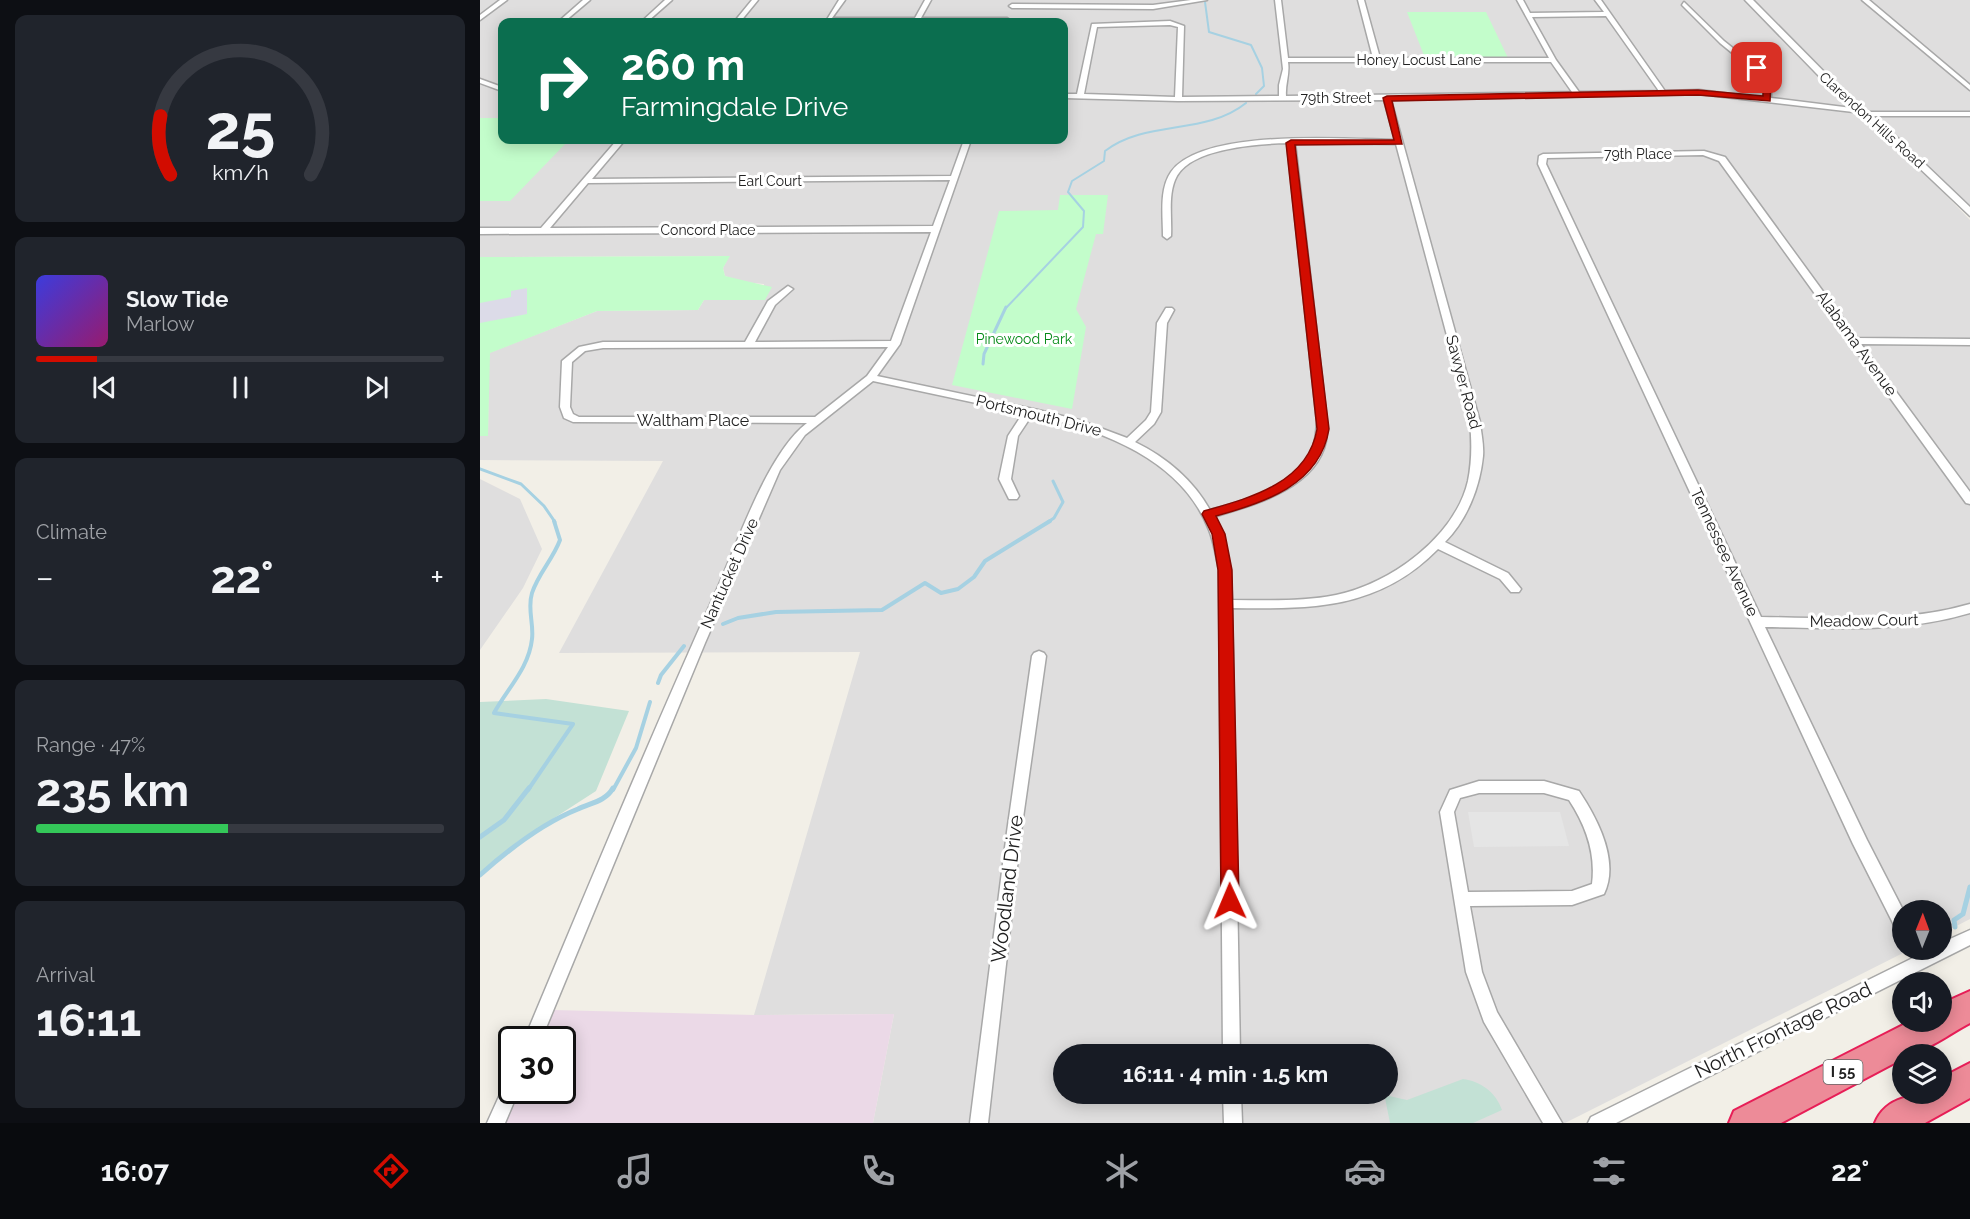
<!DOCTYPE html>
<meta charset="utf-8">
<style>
:root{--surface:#171b24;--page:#20242c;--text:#f1f3f6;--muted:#9ea1a6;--line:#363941;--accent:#d20c00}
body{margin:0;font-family:Raleway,sans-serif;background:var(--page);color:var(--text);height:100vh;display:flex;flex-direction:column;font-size:22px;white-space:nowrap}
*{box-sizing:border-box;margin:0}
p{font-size:20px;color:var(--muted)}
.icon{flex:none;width:33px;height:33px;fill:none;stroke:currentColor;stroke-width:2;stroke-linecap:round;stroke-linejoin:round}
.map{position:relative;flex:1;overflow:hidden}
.drawer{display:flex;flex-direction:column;gap:15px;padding:15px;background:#0d0f14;width:480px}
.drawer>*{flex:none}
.banner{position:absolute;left:18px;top:18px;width:570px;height:126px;border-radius:12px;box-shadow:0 3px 15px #0003;background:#0b6e4f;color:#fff;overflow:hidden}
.needle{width:39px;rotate:1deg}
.buttons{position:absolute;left:1412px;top:900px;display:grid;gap:12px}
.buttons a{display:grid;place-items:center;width:60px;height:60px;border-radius:50%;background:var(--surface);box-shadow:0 3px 15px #0003;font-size:30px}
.speed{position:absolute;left:18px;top:1026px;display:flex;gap:12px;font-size:30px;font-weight:700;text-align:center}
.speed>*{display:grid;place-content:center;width:78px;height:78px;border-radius:50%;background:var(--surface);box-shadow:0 3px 15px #0003;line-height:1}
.speed .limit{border:3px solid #111;border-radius:9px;background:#fff;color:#111}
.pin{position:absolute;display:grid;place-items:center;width:51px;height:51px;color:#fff;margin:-26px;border-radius:12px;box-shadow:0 3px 9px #0006}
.me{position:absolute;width:66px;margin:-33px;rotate:359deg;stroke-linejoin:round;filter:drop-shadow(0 0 4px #0008)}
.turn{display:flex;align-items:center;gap:21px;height:126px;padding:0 24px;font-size:27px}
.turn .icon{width:78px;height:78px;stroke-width:2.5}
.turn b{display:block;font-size:42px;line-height:51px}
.big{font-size:45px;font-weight:700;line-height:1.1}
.drawer .card{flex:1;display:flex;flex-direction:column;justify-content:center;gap:9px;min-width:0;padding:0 21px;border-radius:12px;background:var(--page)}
.drawer .dial{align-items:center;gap:0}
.dial svg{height:156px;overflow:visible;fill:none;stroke:var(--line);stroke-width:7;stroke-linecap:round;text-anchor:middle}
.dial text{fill:var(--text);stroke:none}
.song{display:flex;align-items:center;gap:18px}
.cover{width:72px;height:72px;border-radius:9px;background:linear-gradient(135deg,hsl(240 70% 55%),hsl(320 70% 35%))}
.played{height:6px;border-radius:3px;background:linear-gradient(90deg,var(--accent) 15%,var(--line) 15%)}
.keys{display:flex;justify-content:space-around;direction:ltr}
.heat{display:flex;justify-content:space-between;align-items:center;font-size:33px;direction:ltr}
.charge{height:9px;border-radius:4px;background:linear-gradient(90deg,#34c759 47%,var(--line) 0)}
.trip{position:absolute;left:573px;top:1044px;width:345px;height:60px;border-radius:30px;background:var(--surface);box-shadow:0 3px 15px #0003;font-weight:700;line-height:60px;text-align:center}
.menu{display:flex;height:96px;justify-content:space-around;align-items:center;background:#090b0e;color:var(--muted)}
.menu .icon{width:42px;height:42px}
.menu .current{color:var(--accent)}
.menu b{font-size:27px;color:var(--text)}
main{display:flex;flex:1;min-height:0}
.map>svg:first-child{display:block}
.residential{fill:#dfdede;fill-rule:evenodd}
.industrial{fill:#ebd9e7}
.wetland{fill:#c3e1d5}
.park{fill:#c3fdcb}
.parking{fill:#e5e5e5}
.plaza{fill:#dcdbe8}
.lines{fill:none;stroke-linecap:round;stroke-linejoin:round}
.stream-far3{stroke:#a6d1e2;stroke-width:2}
.stream-far2{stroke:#a6d1e2;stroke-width:3}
.stream-far1{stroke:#a6d1e2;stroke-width:4}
.stream{stroke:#a6d1e2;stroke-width:5}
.minor-casing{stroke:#a8a8a8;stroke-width:3}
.tertiary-casing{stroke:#a8a8a8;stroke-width:3}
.motorway-casing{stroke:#e71e57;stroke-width:4}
.minor{fill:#fff;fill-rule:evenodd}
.tertiary{fill:#fff;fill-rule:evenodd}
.motorway{fill:#ed8b98;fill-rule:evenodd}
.route{fill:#d20c00;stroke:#880800;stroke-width:1.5}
.labels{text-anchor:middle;stroke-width:6;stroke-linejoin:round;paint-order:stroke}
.far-street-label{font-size:14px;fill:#212121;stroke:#fff}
.far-park-label{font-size:14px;fill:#058a17;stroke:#fff}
.shield{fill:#fff;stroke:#646464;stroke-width:1.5}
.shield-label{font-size:15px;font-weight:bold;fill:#212121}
.street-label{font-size:16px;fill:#212121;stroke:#fff}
.near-street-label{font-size:20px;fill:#212121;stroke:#fff}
</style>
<main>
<section class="drawer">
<div class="card dial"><svg viewBox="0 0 100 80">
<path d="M14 69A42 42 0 1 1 86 69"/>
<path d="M14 69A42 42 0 0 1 9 39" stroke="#d20c00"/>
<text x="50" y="56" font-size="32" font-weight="700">25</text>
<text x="50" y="72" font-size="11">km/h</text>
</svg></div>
<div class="card">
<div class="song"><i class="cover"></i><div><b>Slow Tide</b><p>Marlow</p></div></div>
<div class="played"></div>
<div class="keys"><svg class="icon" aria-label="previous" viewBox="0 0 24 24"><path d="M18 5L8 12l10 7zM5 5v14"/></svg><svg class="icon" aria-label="pause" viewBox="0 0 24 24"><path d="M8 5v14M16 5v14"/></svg><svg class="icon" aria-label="next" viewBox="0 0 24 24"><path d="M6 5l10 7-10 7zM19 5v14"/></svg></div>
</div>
<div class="card"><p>Climate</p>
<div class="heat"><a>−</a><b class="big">22°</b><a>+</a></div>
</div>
<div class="card"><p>Range · 47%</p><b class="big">235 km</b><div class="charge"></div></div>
<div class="card"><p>Arrival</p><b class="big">16:11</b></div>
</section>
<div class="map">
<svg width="1490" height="1123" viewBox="0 0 1490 1123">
<rect width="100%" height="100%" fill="#f2efe7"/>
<path class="residential" d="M0,0H1266L1369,107L1409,137L1490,220V919L1461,934V910H1422V950H1429L1085,1123H393L414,1014L274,1015L380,652L79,653L183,461L0,460V436H8L9,353L117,311L218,310L224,300H285L284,284L263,282L245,276L243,268L249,256L0,257ZM22,22H584V140H22ZM584,1054H908V1094H584Z
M1273,0H1490V208L1427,145L1375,103Z
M0,479L40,499L62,549L43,588L0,650Z"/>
<path class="industrial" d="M73,1010L274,1015L414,1014L393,1123H26L39,1091L82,1090V1040L61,1039Z"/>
<path class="wetland" d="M66,699L149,711L116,791L37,842L0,875V702Z
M983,1079C1000,1081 1016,1092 1022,1110L993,1123H910L905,1098L909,1096L927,1100Z"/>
<path class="park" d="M927,12H1006L1028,58H945Z
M0,118H22V140H89L30,201H0Z
M580,195H628L623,234H616L596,309L606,327L592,409L472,385L519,211L578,210Z
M250,256L243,268L245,276L292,287L285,300H224L218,310L117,311L10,353L8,436H0V257Z"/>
<path class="parking" d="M988,812H1080L1089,846L994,847Z"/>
<path class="plaza" d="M47,288V314L0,323V303L31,297V291Z"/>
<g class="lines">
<path class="stream-far3" d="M725,2L729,32L771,45L782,68L784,86L776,94
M525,309L603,227L604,211L588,192L592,181L624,161L625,151C667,119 725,136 766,103"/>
<path class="stream-far2" d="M503,364L504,354L526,307
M0,469L41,484L64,506L75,522
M568,522L574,518L583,502L573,481"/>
<path class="stream-far1" d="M243,624L258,618L296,612L402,610L445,583L461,593L478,589L494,577L505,561L570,521
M178,683L181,675L204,646
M48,790L93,724L14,713C27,689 49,668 52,639C54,623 47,609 52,593C58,574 73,559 80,540L74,521
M133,790L156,748L170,702"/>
<path class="stream" d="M0,837L24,820L49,788
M0,875C28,850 63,823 98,809C111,803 126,801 133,788
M1475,927L1474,920L1483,914L1490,887"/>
<g class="minor-casing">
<path id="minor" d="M20,0H27L0,20V15Z
M103,0H110L84,22H78Z
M185,0H192L167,22H161Z
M272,0H278L260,22H254Z
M359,0H365L352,18H435L445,0H451L441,18H527L530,20L527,22L346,21Z
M711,0H727L673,9L532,8L529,6L532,4L673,5Z
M795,0H801L808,58H893L878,0H884L900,58H1069L1037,0H1043L1050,13L1124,12L1115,0H1121L1185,91L1219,90L1284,98L1285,88L1279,75L1240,43L1202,5L1204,2L1244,41L1284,73L1291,88V98L1380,109H1383V112H1490V116H1382V113L1219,94L911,100L1000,422C1001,433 1004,445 1003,456C1000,487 987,520 965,542L1028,573L1041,589L1039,592H1031L1020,579L958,549C898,610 832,609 752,608L760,1054H743L739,570C736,557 734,542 729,530C702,459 620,429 552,415L538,436L531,479L539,496L537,499H529L519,479L528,436L543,413L393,381L325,435L300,470L225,643L61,1040H44C107,889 170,738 237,589C258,542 287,454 327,423L93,422L84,418L80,407L82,361L99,347L123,342H265L288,301L308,286L313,289L295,305L275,342L411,341L451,232L0,234V228H61L137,140H145L112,179L471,176L484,140H491L420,344L397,376L558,410L599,420L647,438L666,420L671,412L677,323L686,308H692L694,310L687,323L681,412L674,424L655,442C686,457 713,480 730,510C763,501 808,490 828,458C835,447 836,435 837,422L807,143C778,144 707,148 695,180C688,197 692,218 691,236L687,239L683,236C683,216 679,189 691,172C722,128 864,139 915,140L904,100L698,101L584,98V94H597L612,24L690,21L704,26L702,97L799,96V85L803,69ZM1126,16L1179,91L1099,92L1076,60L1052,17ZM690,25L698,27L695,97L604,94L617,27ZM808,62H1071L1092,92L806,96C805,84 810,74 808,62ZM815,143L916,144L990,422C992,443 992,461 988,481C975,537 910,584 856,595C822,602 786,600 752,600C751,571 748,542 733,517C773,505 836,489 846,441C847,435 847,428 847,422ZM470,180L453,226L70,228L108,183ZM408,347L387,376L335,417H99L93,414L90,407L92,362L105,351L123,348Z
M1382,0H1389L1490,85V90Z
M0,79L22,87V91L0,83Z
M1224,151L1245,157L1377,338L1490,339V345L1381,344L1490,492V504L1486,503L1239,161L1223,155L1067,158L1066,164L1281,617C1351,618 1422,624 1490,604V613C1424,633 1354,628 1285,627L1387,840L1423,910L1422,931L1416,929L1373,844L1058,164L1059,156L1063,154Z
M559,651L564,653L566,656L541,832L508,1123H490L527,832L552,656L554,653Z
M999,781H1064L1099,791C1117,818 1140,861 1124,894L1092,905L990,906L1002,972L1017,1012L1082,1123H1063L1004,1022L986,972L960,812L970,790ZM999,793H1064L1089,800C1106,826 1116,853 1112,884L1092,891L988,892L974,812L980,798Z
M1490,930V945L1136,1123H1108L1111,1117L1449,950H1461V943Z
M32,1078V1090H39L25,1123H7L26,1081Z
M743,1094H761L762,1123H744Z"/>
</g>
<g class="tertiary-casing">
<path id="tertiary" d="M1265,0H1273L1377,105L1401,122L1490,207V216L1395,126L1371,109Z"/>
</g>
<g class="motorway-casing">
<path id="motorway" d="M1490,991V1023C1470,1033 1445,1054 1422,1054V1059L1301,1123H1249L1254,1111L1429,1022H1461V1004Z
M1490,1063V1098L1445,1123H1395C1406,1096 1435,1094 1461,1094V1078Z"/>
</g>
<use href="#minor" class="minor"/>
<use href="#tertiary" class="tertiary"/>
<use href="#motorway" class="motorway"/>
</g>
<path class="route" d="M1277,66L1291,82L1290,101L1218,95L912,101L922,144L815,145L849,429C840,485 784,503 736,516L745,534L752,570L759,901L756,906L750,909L744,906L741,901L738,570L732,534L722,514L724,511C770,498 828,483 837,429L806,143L811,140H914L903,98L907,96L1218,90L1283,96V83L1273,68Z"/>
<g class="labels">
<g class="far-street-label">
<text x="939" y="65">Honey Locust Lane</text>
<text x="856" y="103">79th Street</text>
<text transform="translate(1392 120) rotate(42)" y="5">Clarendon Hills Road</text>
<text x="1158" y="159">79th Place</text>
<text x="290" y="186">Earl Court</text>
<text x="228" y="235">Concord Place</text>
</g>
<g class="far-park-label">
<text x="544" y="344">Pinewood Park</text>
</g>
<rect class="shield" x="1343.5" y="1060" width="39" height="24" rx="4.5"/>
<g class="shield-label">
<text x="1363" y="1077">I 55</text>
</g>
<g class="street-label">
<text transform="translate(1377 343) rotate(54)" y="6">Alabama Avenue</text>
<text transform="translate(984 382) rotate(75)" y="6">Sawyer Road</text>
<text transform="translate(559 415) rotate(14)" y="6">Portsmouth Drive</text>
<text x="213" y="426">Waltham Place</text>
<text transform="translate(1245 552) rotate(65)" y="6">Tennessee Avenue</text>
<text transform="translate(249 573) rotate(-66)" y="6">Nantucket Drive</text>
<text transform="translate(1384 620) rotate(-1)" y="6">Meadow Court</text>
</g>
<g class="near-street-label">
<text transform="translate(527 889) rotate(-83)" y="7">Woodland Drive</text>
<text transform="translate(1303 1030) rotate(-26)" y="7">North Frontage Road</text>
</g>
</g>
</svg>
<div class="buttons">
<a><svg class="needle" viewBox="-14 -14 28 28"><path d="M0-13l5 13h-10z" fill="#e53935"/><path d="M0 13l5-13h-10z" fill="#9ea1a6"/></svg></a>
<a><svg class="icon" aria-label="sound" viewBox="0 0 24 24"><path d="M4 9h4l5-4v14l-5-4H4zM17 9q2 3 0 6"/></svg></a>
<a><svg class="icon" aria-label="layers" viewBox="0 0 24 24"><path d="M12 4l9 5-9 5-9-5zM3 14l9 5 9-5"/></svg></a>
</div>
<div class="speed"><div class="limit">30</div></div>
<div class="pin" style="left:1277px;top:68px;background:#d93025"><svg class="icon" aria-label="arrive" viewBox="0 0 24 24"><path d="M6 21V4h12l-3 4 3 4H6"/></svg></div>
<svg class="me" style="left:750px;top:901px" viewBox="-20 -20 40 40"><path d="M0-17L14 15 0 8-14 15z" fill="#d20c00" stroke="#fff" stroke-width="4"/></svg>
<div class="trip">16:11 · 4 min · 1.5 km</div>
<div class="banner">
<div class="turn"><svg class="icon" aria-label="right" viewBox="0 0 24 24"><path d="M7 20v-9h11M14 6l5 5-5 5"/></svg><div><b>260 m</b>Farmingdale Drive</div></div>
</div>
</div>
</main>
<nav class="menu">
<b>16:07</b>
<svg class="icon current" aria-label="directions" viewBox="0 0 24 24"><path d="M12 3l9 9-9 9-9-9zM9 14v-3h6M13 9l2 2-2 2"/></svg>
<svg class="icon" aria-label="music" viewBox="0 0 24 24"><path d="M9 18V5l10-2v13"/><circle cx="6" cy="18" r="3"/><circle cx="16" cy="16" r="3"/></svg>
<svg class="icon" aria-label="phone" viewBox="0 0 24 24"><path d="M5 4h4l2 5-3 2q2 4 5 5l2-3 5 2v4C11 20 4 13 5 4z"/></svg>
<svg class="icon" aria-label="climate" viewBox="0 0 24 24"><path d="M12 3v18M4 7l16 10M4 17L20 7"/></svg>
<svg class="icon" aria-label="car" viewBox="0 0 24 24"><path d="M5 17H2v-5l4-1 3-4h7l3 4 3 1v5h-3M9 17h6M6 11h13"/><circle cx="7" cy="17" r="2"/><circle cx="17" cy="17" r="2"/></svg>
<svg class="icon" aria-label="filters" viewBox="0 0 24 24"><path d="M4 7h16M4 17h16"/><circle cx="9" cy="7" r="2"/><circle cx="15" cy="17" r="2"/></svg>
<b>22°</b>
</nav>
